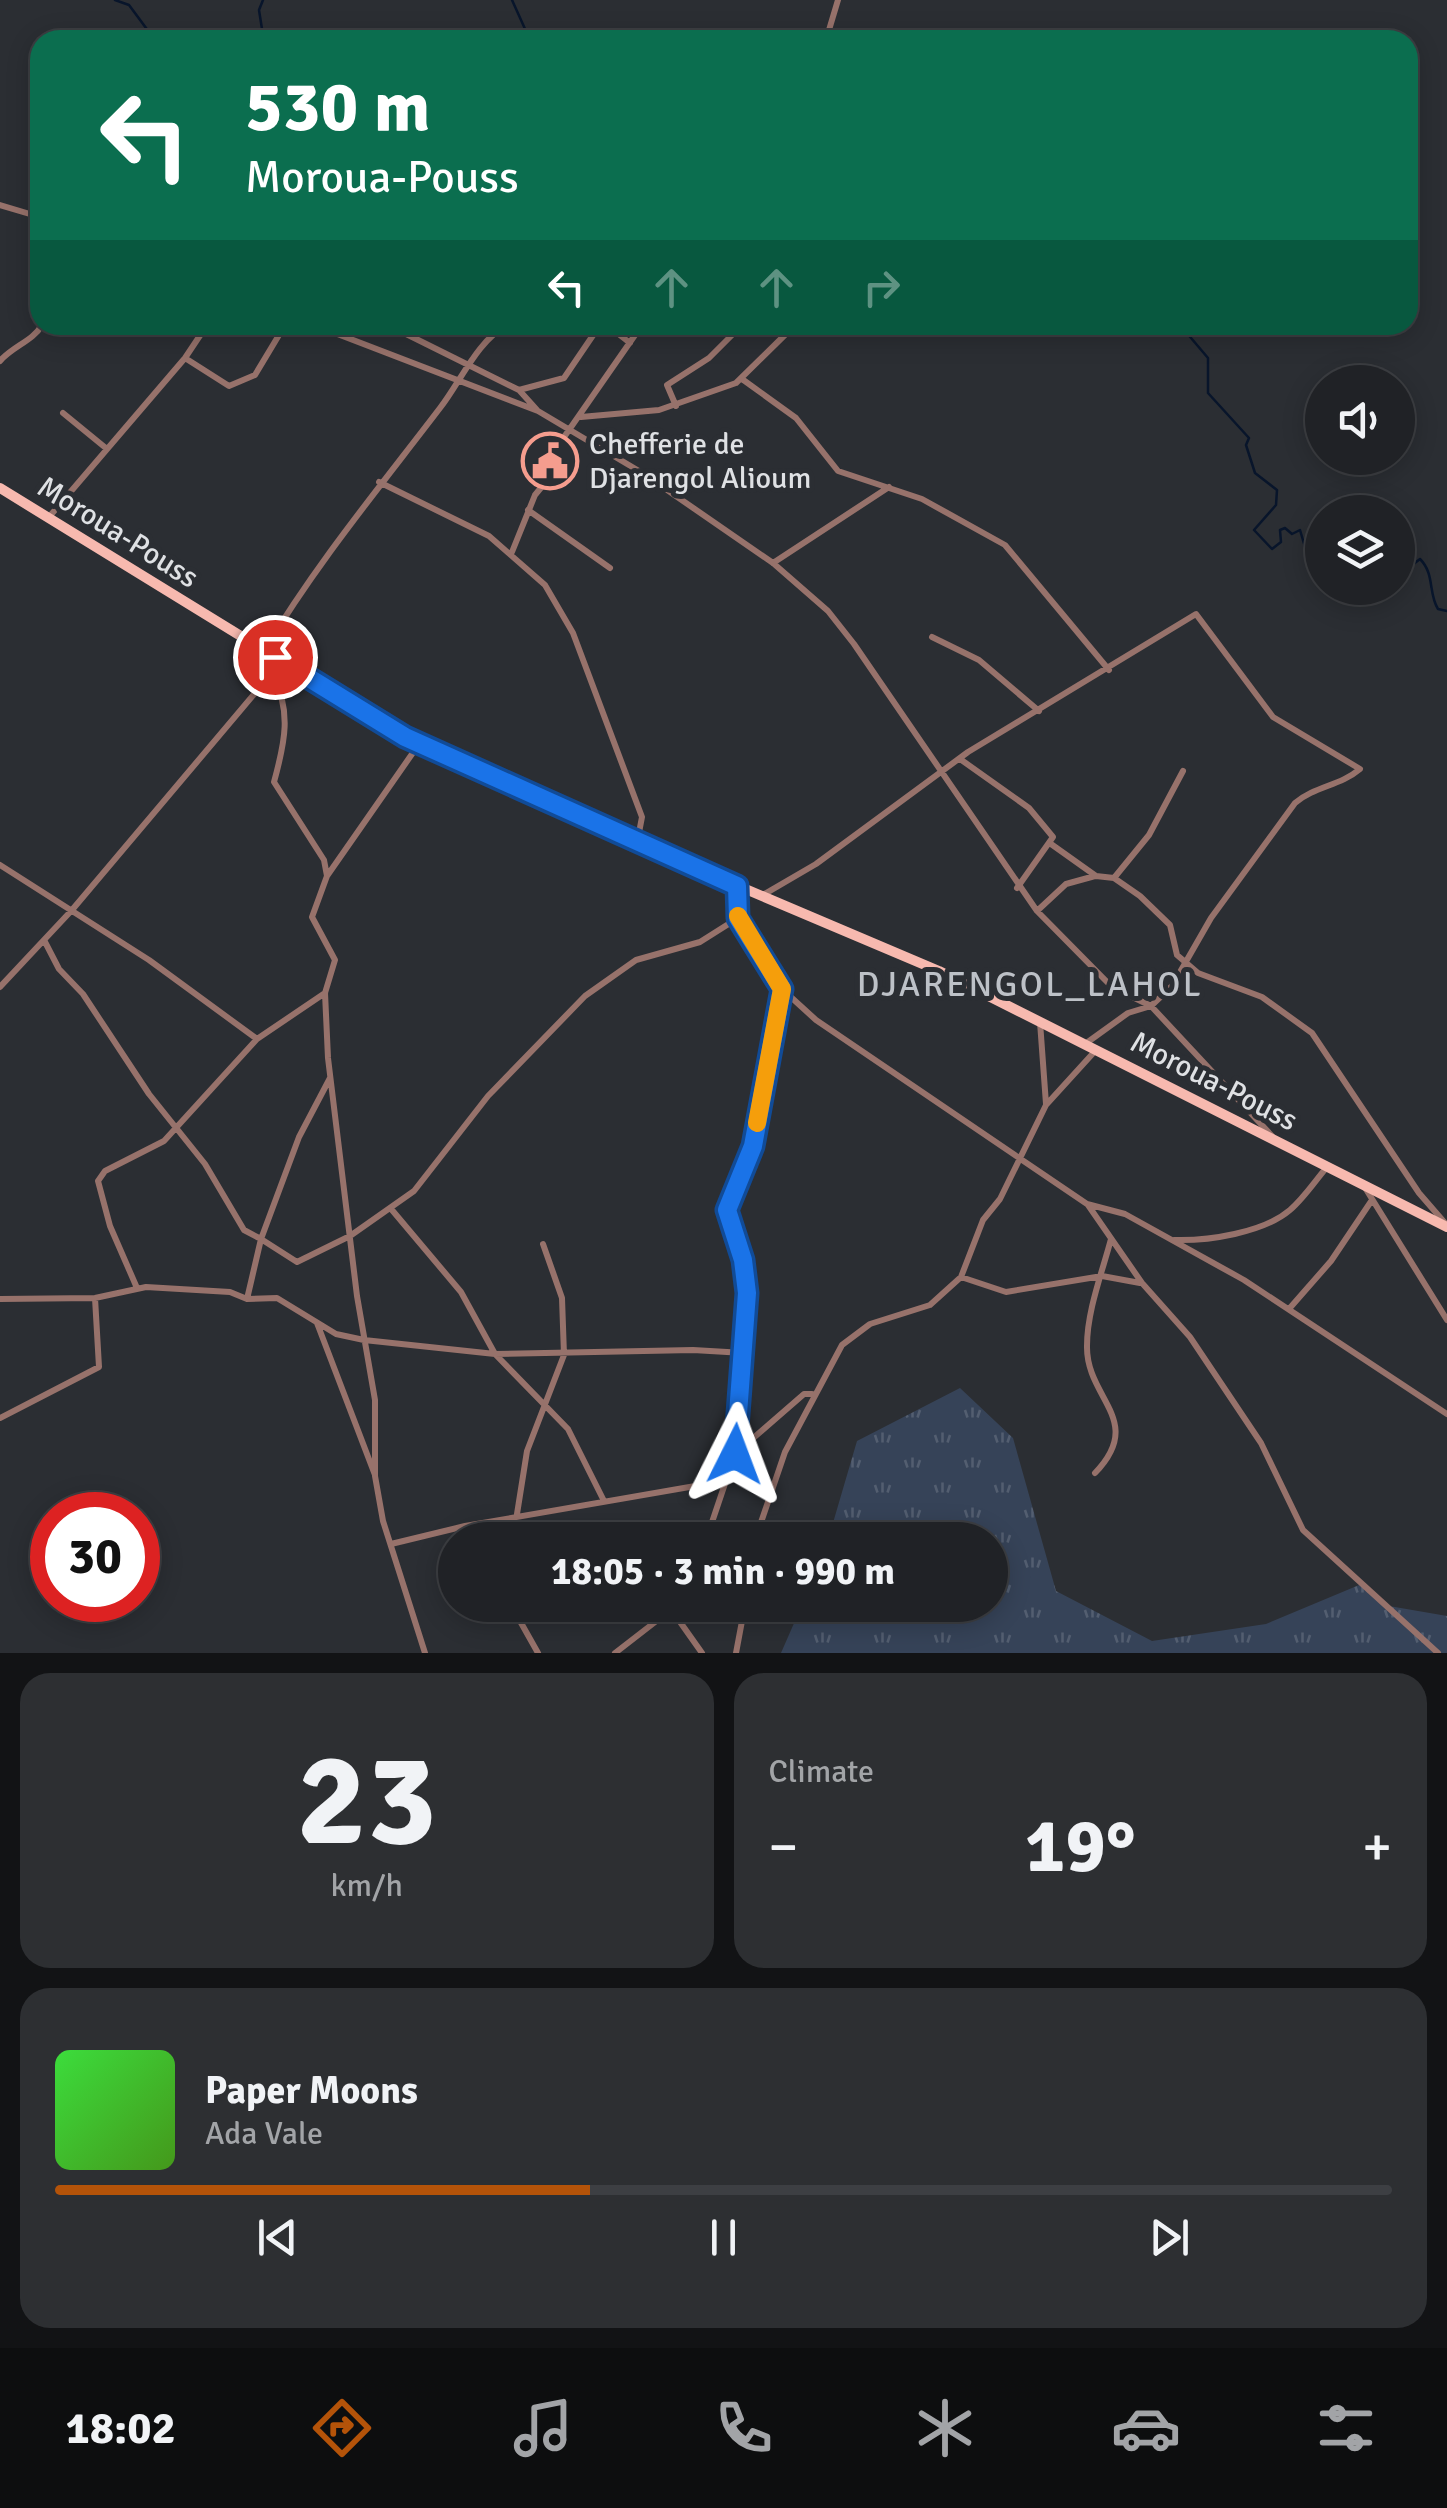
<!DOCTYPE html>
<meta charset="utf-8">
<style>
:root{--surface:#202226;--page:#2d2f32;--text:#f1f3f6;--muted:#a2a4a7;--line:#3d3f43;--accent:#b45309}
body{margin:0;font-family:Signika,sans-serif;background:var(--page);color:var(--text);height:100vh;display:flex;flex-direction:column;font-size:38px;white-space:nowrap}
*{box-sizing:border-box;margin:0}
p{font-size:32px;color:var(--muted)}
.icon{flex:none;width:55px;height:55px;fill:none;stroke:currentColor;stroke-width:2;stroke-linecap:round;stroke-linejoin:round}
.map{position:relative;height:1653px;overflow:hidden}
.panel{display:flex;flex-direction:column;gap:20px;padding:20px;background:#121315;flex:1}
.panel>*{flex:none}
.guide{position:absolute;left:30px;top:30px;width:1388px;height:305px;border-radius:30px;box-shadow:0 5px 25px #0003,0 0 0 2px var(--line);background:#0b6e4f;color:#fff;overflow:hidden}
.buttons{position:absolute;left:1305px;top:365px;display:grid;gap:20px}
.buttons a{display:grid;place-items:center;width:110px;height:110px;border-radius:50%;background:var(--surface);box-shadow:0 5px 25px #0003,0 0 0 2px var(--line);font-size:50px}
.speed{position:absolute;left:30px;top:1492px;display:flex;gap:20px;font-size:50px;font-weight:700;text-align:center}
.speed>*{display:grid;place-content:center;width:130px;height:130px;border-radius:50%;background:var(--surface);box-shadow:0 5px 25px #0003,0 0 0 2px var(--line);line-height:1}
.speed .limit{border:15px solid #d22;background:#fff;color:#111}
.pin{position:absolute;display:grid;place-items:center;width:85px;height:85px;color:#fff;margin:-42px;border:5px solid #fff;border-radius:50%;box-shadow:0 2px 10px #0007}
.me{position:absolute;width:110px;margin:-55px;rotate:3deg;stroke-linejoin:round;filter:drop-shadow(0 0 8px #0008)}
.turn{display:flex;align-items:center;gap:35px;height:210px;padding:0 50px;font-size:45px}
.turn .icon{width:130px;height:130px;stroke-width:2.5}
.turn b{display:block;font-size:70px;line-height:85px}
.lanes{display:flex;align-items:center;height:95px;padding:0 50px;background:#0003;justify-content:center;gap:50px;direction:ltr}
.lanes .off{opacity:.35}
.big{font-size:75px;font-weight:700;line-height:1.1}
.panel .tile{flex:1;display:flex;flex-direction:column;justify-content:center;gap:15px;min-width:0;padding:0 35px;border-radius:30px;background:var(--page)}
.panel .dial{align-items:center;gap:0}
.dial b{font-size:130px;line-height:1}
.song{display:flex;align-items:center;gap:30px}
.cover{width:120px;height:120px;border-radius:15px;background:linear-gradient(135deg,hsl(120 70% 55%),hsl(100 70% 35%))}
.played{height:10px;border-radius:5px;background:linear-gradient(90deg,var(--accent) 40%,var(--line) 40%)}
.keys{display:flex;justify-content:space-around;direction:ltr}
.heat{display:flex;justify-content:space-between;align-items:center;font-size:55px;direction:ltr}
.panel .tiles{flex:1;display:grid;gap:20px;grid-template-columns:1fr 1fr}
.tile:last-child{grid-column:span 2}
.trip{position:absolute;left:438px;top:1522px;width:570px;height:100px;border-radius:50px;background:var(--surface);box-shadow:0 5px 25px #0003,0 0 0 2px var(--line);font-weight:700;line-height:100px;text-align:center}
.tabs{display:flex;height:160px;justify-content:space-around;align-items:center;background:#0d0e0f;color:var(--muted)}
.tabs .icon{width:70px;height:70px}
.tabs .on{color:var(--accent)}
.tabs b{font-size:45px;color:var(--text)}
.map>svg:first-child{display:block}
.grass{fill:url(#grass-tufts)}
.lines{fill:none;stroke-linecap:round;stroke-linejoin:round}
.stream{stroke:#08152b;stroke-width:2.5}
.street{stroke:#97726b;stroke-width:6}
.primary{stroke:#f7b9af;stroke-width:10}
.route-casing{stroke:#114b97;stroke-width:25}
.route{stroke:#1a73e8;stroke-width:18}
.slow{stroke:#f59e0b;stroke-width:18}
.labels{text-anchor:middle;stroke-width:10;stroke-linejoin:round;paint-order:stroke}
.poi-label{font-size:30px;fill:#dfe1e4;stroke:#2b2e33;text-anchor:start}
.street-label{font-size:30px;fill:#dfe1e4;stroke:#2b2e33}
.quarter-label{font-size:35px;letter-spacing:2.5px;fill:#bdc1c7;stroke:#2b2e33}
</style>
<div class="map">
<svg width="1447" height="1653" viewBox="0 0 1447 1653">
<defs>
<pattern id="grass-tufts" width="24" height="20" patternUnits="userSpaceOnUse" patternTransform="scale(2.5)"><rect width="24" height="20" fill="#364358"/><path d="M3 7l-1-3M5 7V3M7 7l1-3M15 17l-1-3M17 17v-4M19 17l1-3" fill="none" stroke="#535e70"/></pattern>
</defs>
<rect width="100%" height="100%" fill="#2b2e33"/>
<path class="grass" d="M960,1388L1013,1438L1056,1591L1152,1641L1266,1624L1364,1583L1389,1606L1447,1616V1653H781L802,1605H990V1540H828L857,1441Z"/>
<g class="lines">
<path class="stream" d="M115,0L129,5L149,32L197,40
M512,0L530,40
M199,40L262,29L259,10L263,0
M1180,325L1208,358V393L1249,438L1246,445L1255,473L1277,490L1276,505L1254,530L1272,549L1281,542L1280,530L1285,528L1292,534L1300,530L1305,547L1322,552
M1398,576L1420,559C1435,574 1428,593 1438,609L1447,611"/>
<path class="street" d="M826,40L838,0
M0,205L40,217
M314,325L538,411L644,474L773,563L828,611L854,644L1037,911L1112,987L1151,1006L1272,1136
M388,325L519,390L537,410
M607,325L630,343
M185,358L229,386L255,375L285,325
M0,361C13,346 33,341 42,325
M742,379L796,418L838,471L922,499L1005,545L1109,670
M519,390L564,378L600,325
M676,406L667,385L709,358L742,325
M63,413L107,449
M581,417L659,410L736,383L795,325
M379,482L489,536L545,585L573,633L642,817L637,843
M528,510L610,568
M49,517L185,358L207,325
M512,552L535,495L558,467L562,440L642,325
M773,563L889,487
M932,637L979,660L1039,711
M264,651C316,564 379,488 440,408C461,381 477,341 507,325
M272,673C292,711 285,742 274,782L324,860L327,876L312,917L335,960L325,993L328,1058L357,1296L375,1400V1476L383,1521L425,1653
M960,759L1029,808L1053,837L1017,888
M1051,844L1096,876L1114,878L1140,896L1170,925L1177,955L1198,973L1262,997L1312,1033L1419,1193L1445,1223
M0,865L149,960L257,1039
M327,876L419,744
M1114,878L1149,835L1183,771
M737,887L738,918L782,989L816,1020L1087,1204L1125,1214L1244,1280L1447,1414
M763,895L816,864L968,752L1196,614L1273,717L1360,769C1340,786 1315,786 1295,803L1211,918L1172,986L1151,1006L1128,1013L1085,1044
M1037,911L1066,884L1095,876
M44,940L59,969L83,994L149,1094L205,1164L244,1230L261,1239L247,1299
M0,987L72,910L272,673L275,657
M1040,1022L1046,1104
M330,1078L299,1137L261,1239L297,1262L350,1236L414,1191L488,1096L585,996L636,960L700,942L738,918
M1364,1186L1447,1320
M1088,1205L1142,1283L1190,1337L1261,1443L1303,1530L1438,1653
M392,1210L461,1292L495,1354L568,1429L604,1501
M1174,1240C1208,1241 1263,1233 1290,1210C1304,1198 1315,1181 1327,1167
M961,1277L1006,1292L1102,1276L1140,1283
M137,1288L110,1226L98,1181L105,1171L164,1141L257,1039L325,993
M0,1299L95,1298L146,1287L230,1292L247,1299L277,1298L336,1334L364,1340L495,1354L693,1350L744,1353
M1289,1309L1331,1261L1372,1200
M317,1323L375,1475
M0,1418L99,1367L95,1298
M736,1453L804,1394H812
M1095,1473C1146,1420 1086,1399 1087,1346C1087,1311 1102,1273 1111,1239
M517,1514L527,1451L564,1355L562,1298L543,1244
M465,1526L724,1481
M706,1540L735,1454L745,1329L746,1274L727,1211L753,1146L782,989
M755,1540L785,1452L842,1345L870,1324L930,1305L961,1277L983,1220L1000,1199L1046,1105L1096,1050
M391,1544L465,1526L473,1540
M511,1605L538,1653
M673,1612L702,1653
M615,1653L677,1605
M736,1653L745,1605"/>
<path class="primary" d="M0,488L405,737L637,843L939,971L1447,1227"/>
</g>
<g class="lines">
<g class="route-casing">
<path id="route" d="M275,657L405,737L737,886L738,918L782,989L753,1146L727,1210L743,1260L747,1293L735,1454"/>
</g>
<use href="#route" class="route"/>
<path class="slow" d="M738,916L782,989L757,1123"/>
</g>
<defs>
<g id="civic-ring" transform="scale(2.875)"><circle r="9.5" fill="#2b2e33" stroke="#f59d8e" stroke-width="1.5"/><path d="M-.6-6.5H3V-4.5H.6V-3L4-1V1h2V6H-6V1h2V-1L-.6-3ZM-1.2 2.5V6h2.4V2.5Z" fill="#f59d8e"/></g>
</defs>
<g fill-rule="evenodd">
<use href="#civic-ring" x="550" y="461"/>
</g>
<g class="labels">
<g class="poi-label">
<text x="589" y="454">Chefferie de<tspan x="589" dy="34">Djarengol Alioum</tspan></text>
</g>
<g class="street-label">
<text transform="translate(118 532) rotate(32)" y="10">Moroua-Pouss</text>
<text transform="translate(1214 1081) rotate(27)" y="10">Moroua-Pouss</text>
</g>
<g class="quarter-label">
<text x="1030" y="996">DJARENGOL_LAHOL</text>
</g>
</g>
</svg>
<div class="buttons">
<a><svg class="icon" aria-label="sound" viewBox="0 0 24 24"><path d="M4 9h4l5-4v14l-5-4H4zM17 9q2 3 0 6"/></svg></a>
<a><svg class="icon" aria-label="layers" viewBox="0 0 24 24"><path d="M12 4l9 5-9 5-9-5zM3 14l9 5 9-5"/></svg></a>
</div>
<div class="speed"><div class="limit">30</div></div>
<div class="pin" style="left:275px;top:657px;background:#d93025"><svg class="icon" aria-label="arrive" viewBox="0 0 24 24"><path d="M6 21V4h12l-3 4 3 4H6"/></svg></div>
<svg class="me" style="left:735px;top:1454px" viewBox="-20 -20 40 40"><path d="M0-17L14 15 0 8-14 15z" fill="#1a73e8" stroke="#fff" stroke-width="4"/></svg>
<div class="trip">18:05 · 3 min · 990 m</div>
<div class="guide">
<div class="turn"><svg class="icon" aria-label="left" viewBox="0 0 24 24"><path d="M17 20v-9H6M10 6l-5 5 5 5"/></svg><div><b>530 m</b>Moroua-Pouss</div></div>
<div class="lanes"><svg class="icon" aria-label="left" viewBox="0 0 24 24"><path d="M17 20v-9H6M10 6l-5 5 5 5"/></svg><svg class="icon off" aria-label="ahead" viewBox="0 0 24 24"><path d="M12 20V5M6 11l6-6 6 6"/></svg><svg class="icon off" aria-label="ahead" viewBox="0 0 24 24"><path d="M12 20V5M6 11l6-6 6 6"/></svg><svg class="icon off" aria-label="right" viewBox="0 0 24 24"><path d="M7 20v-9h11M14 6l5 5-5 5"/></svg></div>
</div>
</div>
<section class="panel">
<div class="tiles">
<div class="tile dial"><b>23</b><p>km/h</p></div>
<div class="tile"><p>Climate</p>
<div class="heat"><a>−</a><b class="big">19°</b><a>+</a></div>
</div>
<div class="tile">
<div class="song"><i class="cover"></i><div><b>Paper Moons</b><p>Ada Vale</p></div></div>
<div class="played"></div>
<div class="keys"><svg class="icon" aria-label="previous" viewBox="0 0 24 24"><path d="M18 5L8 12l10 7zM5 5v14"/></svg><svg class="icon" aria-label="pause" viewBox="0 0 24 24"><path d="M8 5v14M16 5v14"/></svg><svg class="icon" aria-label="next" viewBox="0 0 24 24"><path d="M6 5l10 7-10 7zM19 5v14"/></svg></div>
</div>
</div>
</section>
<nav class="tabs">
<b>18:02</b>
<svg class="icon on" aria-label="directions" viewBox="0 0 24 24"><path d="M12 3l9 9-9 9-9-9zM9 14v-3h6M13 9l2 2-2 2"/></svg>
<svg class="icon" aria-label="music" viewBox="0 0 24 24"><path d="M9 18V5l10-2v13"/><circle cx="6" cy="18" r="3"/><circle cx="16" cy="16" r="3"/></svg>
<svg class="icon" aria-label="phone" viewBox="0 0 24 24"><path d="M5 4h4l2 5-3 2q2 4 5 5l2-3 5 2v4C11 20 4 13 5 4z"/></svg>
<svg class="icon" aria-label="climate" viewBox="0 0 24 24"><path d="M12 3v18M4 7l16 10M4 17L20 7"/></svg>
<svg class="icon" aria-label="car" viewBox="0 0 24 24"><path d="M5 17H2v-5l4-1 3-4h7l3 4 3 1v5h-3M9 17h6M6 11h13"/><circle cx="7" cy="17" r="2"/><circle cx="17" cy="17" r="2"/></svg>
<svg class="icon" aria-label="filters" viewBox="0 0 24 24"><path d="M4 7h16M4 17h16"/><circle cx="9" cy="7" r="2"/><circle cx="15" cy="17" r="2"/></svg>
</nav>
